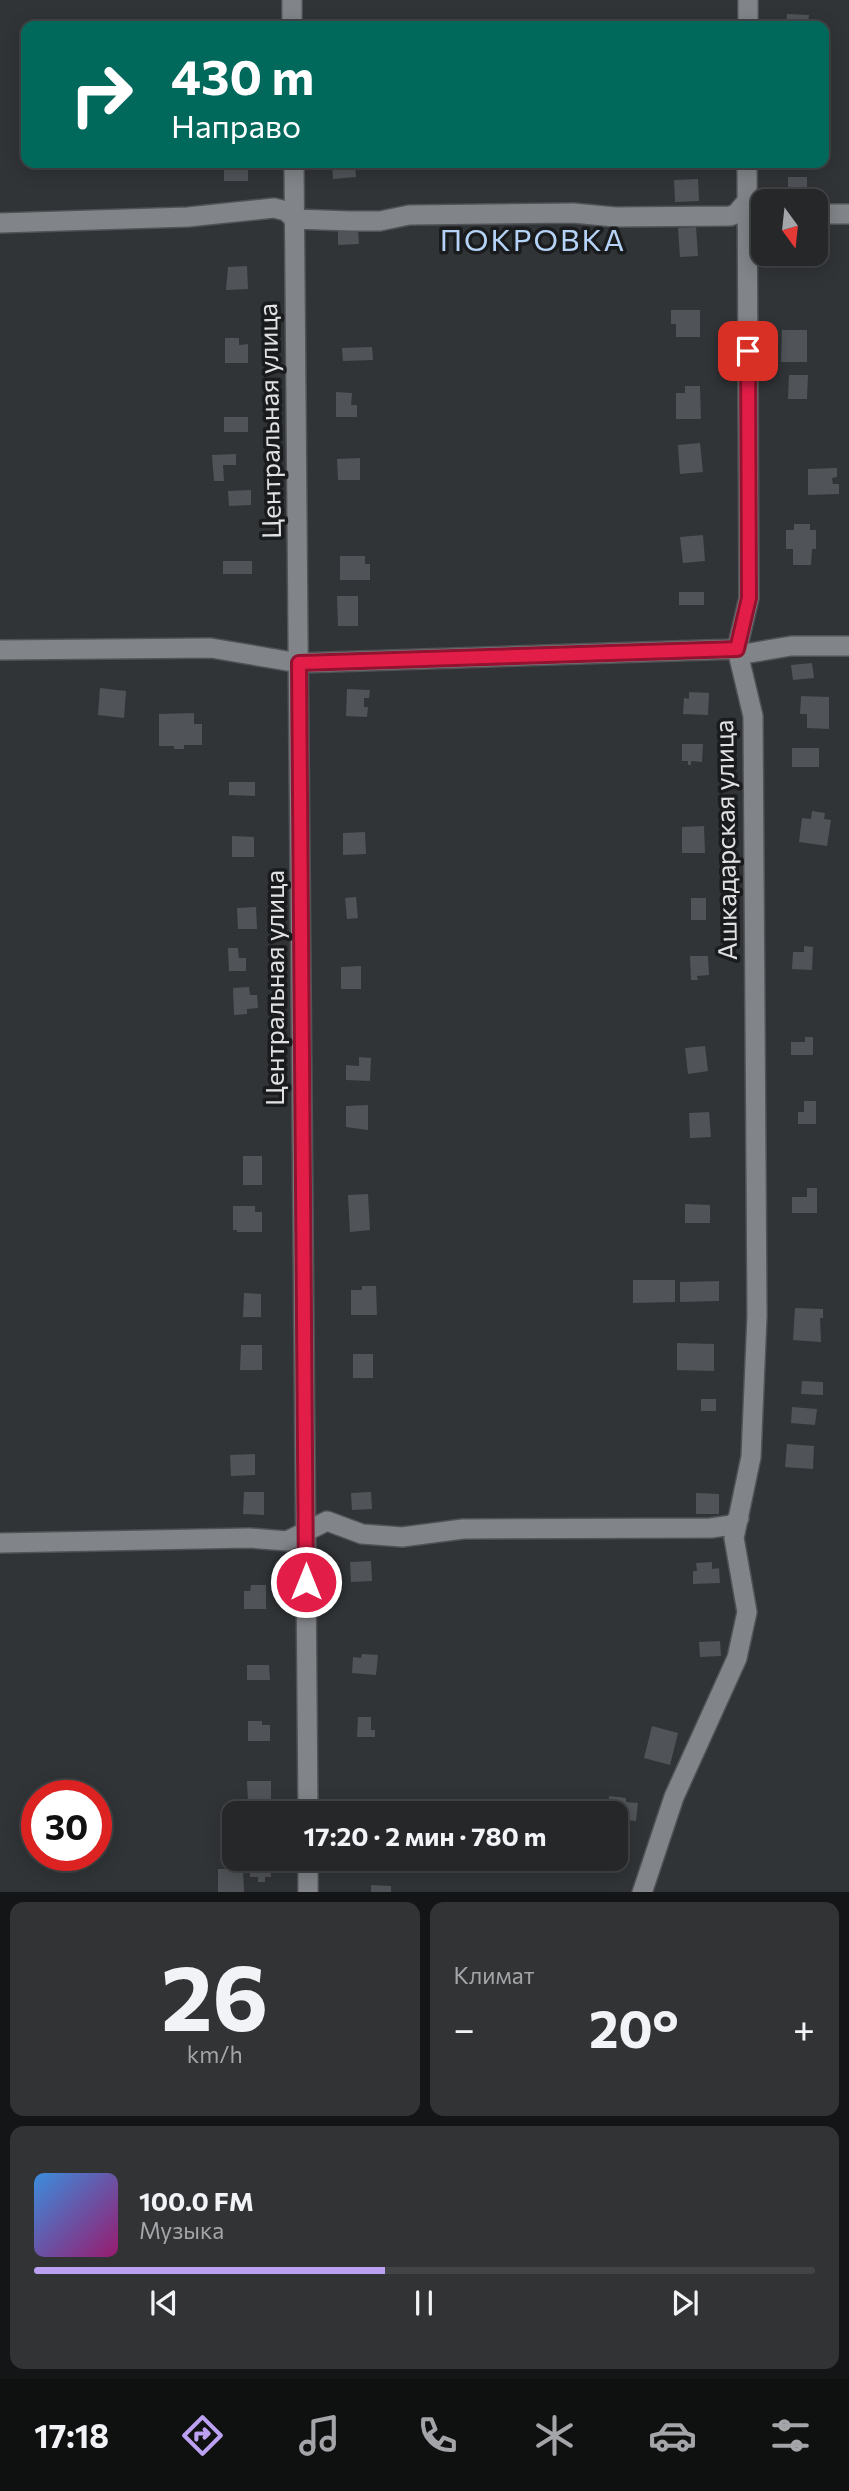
<!DOCTYPE html>
<html lang="ru">
<meta charset="utf-8">
<style>
:root{--surface:#252729;--page:#313335;--text:#f1f3f6;--muted:#a3a5a8;--line:#424446;--accent:#bca0f2}
body{margin:0;font-family:Commissioner,sans-serif;background:var(--page);color:var(--text);height:100vh;display:flex;flex-direction:column;font-size:26px;white-space:nowrap}
*{box-sizing:border-box;margin:0}
p{font-size:23px;color:var(--muted)}
.icon{flex:none;width:38px;height:38px;fill:none;stroke:currentColor;stroke-width:2;stroke-linecap:round;stroke-linejoin:round}
.map{position:relative;height:1892px;overflow:hidden}
.details{display:flex;flex-direction:column;gap:10px;padding:10px;background:#141517;flex:1}
.details>*{flex:none}
.hud{position:absolute;left:21px;top:21px;width:808px;height:147px;border-radius:14px;box-shadow:0 4px 18px #0003,0 0 0 2px var(--line);background:#00695c;color:#fff;overflow:hidden}
.needle{width:46px;rotate:165deg}
.controls{position:absolute;left:751px;top:189px;display:grid;gap:14px}
.controls a{display:grid;place-items:center;width:77px;height:77px;border-radius:14px;background:var(--surface);box-shadow:0 4px 18px #0003,0 0 0 2px var(--line);font-size:35px}
.speed{position:absolute;left:21px;top:1780px;display:flex;gap:14px;font-size:35px;font-weight:700;text-align:center}
.speed>*{display:grid;place-content:center;width:91px;height:91px;border-radius:50%;background:var(--surface);box-shadow:0 4px 18px #0003,0 0 0 2px var(--line);line-height:1}
.speed .limit{border:10px solid #d22;background:#fff;color:#111}
.pin{position:absolute;display:grid;place-items:center;width:60px;height:60px;color:#fff;margin:-30px;border-radius:14px;box-shadow:0 4px 10px #0006}
.me{position:absolute;width:77px;margin:-38px;rotate:0deg;stroke-linejoin:round;filter:drop-shadow(0 0 5px #0008)}
.turn{display:flex;align-items:center;gap:24px;height:147px;padding:0 35px;font-size:32px}
.turn .icon{width:91px;height:91px;stroke-width:2.5}
.turn b{display:block;font-size:49px;line-height:60px}
.big{font-size:52px;font-weight:700;line-height:1.1}
.details .card{flex:1;display:flex;flex-direction:column;justify-content:center;gap:10px;min-width:0;padding:0 24px;border-radius:14px;background:var(--page)}
.details .dial{align-items:center;gap:0}
.dial b{font-size:91px;line-height:1}
.song{display:flex;align-items:center;gap:21px}
.cover{width:84px;height:84px;border-radius:10px;background:linear-gradient(135deg,hsl(210 70% 55%),hsl(320 70% 35%))}
.played{height:7px;border-radius:4px;background:linear-gradient(90deg,var(--accent) 45%,var(--line) 45%)}
.keys{display:flex;justify-content:space-around;direction:ltr}
.heat{display:flex;justify-content:space-between;align-items:center;font-size:38px;direction:ltr}
.details .tiles{flex:1;display:grid;gap:10px;grid-template-columns:1fr 1fr}
.card:last-child{grid-column:span 2}
.trip{position:absolute;left:222px;top:1801px;width:406px;height:70px;border-radius:14px;background:var(--surface);box-shadow:0 4px 18px #0003,0 0 0 2px var(--line);font-weight:700;line-height:70px;text-align:center}
.menu{display:flex;height:112px;justify-content:space-around;align-items:center;background:#0f1010;color:var(--muted)}
.menu .icon{width:49px;height:49px}
.menu .selected{color:var(--accent)}
.menu b{font-size:32px;color:var(--text)}
.map>svg:first-child{display:block}
.building{fill:#505357}
.lines{fill:none;stroke-linecap:round;stroke-linejoin:round}
.minor-casing{stroke:#505255;stroke-width:22}
.minor{stroke:#818488;stroke-width:19}
.route-casing{stroke:#92132f;stroke-width:18}
.route{stroke:#e11d48;stroke-width:12}
.labels{text-anchor:middle;stroke-width:7;stroke-linejoin:round;paint-order:stroke}
.street-label{font-size:26px;fill:#dfe1e3;stroke:#1a1b1d}
.quarter-label{font-size:30px;letter-spacing:2px;fill:#b5d3f7;stroke:#1a1b1d}
</style>
<div class="map">
<svg width="849" height="1893" viewBox="0 0 849 1893">
<rect width="100%" height="100%" fill="#313437"/>
<path class="building" d="M787,14L809,15L808,26H786Z
M353,19V26H332V21Z
M224,163H248V181H224Z
M332,163H355L356,177L333,179Z
M788,177H807V190H788Z
M698,179L699,201L675,202L674,180Z
M338,227H358L359,244L338,245Z
M696,227L698,256L680,257L678,228Z
M791,254H811V257L808,256V260H791Z
M247,266L248,289L226,290L228,267Z
M671,310H700V337H676V324H671Z
M782,330H807V362H781Z
M225,338H239V345L248,344V363H225Z
M372,347L373,360L343,361L342,348Z
M789,375H808L807,399H788Z
M685,386H700L701,419H676V393H685Z
M336,392L352,393L351,405H357V417H336Z
M224,417H248V432H224Z
M700,443L703,472L680,474L678,445Z
M236,454V465H223L224,481H214L212,455Z
M360,458V480H338L337,459Z
M837,468V477L832,478L833,484H839V494L808,495V469Z
M251,490V505L229,506L228,491Z
M794,524H810V530H816V549H812L811,565H793V549H786V530H794Z
M703,535L705,561L683,563L680,537Z
M340,556H365V564H370V580H340Z
M223,561H252V574H223Z
M679,592H704V605H679Z
M337,596H358V626H338Z
M812,663L814,678L793,680L791,665Z
M100,688L126,691L124,718L98,715Z
M347,689L370,690L369,698H364V707H368L367,717L346,716Z
M689,692L709,693L708,715L683,714L684,698L689,699Z
M801,696L829,697V729L807,728V714H800Z
M194,713V724H202V745H184V749H174V746H159V714Z
M682,744H703L702,762L691,761V765H688V761H682Z
M792,748H819V767H792Z
M229,782H255V796L229,795Z
M812,811L825,813L824,819L831,820L827,846L799,842L802,818L811,819Z
M704,826L705,853H682V827Z
M365,832L366,854L343,855V833Z
M232,836L254,837V857H232Z
M356,897L358,918L347,919L345,898Z
M691,898H706V920H691Z
M256,907L257,929H238L237,908Z
M804,946L813,947L812,970L792,969L793,952H804Z
M228,948H238L239,958H246V971H229Z
M690,956H708L709,975L697,976L698,980H691Z
M361,966V989H341V967Z
M249,987L250,995H257L258,1008L247,1009V1014L234,1015L233,988Z
M805,1037H813V1055H791V1042H805Z
M705,1046L708,1071L688,1074L685,1048Z
M359,1057L371,1058L370,1081L346,1080V1065L359,1066Z
M804,1101H816V1124H798V1112H804Z
M368,1105V1130L346,1127V1106Z
M709,1112L711,1137L690,1138L689,1113Z
M243,1156H262V1185H243Z
M807,1188H817V1213H792V1197H807Z
M368,1194L370,1230L350,1232L348,1195Z
M685,1204L710,1205V1223H685Z
M233,1206H255V1212H262V1232H237V1230H233Z
M633,1280H675V1302L633,1303Z
M719,1281V1301L680,1302V1282Z
M362,1286H376L377,1315H351V1290H362Z
M244,1293L261,1294V1317H243Z
M795,1308L823,1309V1318H820L821,1342L793,1340Z
M677,1343L714,1344V1371L677,1370Z
M241,1345H262V1370H240Z
M353,1354H373V1378H353Z
M802,1381L823,1382V1395L801,1394Z
M701,1399H716V1411H701Z
M792,1407L817,1409L815,1425L791,1423Z
M787,1444L814,1446L813,1469L785,1467Z
M255,1454V1475L231,1476L230,1455Z
M244,1492H264V1515L243,1514Z
M371,1492L372,1509L352,1510L351,1493Z
M696,1493L719,1494V1514H696Z
M371,1561L372,1581L351,1582L350,1562Z
M712,1562V1569L719,1568L720,1583L693,1584V1571H697L696,1563Z
M251,1585H266V1609H244V1591H250Z
M720,1641L721,1656L700,1657L699,1642Z
M362,1654L378,1655L376,1675L352,1673L353,1657L361,1658Z
M247,1665H269L270,1680H247Z
M358,1717H371V1730H375V1737H357Z
M248,1721H262V1725H270V1741H248Z
M652,1726L678,1733L670,1765L644,1758Z
M247,1781H271V1803H248Z
M609,1796L626,1798V1802L638,1803L636,1821L616,1819V1813H608Z
M249,1860H270L271,1877H265V1882H258V1877H250Z
M218,1869H243L244,1892L218,1893Z
M371,1885L391,1886V1893H371Z"/>
<g class="lines">
<g class="minor-casing">
<path id="minor" d="M292,0V26
M748,26V0
M294,163L308,1813
M816,214H849
M0,223L188,217L274,208L286,211L294,219L350,221H380L409,215L573,213L615,217L730,216L736,214L747,201
M0,650L211,648L299,663L737,649
M738,655L791,646H849
M0,1543L249,1538L287,1541L327,1521L362,1534L402,1537L463,1529L711,1528L732,1525L739,1518
M308,1858V1893
M642,1893L674,1797L737,1658L747,1612L734,1538L751,1457L757,1316L753,716L737,649L749,598L747,163"/>
</g>
<use href="#minor" class="minor"/>
</g>
<g class="lines">
<g class="route-casing">
<path id="route" d="M306,1582L299,663L737,649L749,598L748,351"/>
</g>
<use href="#route" class="route"/>
</g>
<g class="labels">
<g class="street-label">
<text transform="translate(270 421) rotate(-91)" y="9">Центральная улица</text>
<text transform="translate(726 840) rotate(-91)" y="9">Ашкадарская улица</text>
<text transform="translate(275 988) rotate(-90)" y="9">Центральная улица</text>
</g>
<g class="quarter-label">
<text x="533" y="251">ПОКРОВКА</text>
</g>
</g>
</svg>
<div class="controls">
<a><svg class="needle" viewBox="-14 -14 28 28"><path d="M0-13l5 13h-10z" fill="#e53935"/><path d="M0 13l5-13h-10z" fill="#a3a5a8"/></svg></a>
</div>
<div class="speed"><div class="limit">30</div></div>
<div class="pin" style="left:748px;top:351px;background:#d93025"><svg class="icon" aria-label="arrive" viewBox="0 0 24 24"><path d="M6 21V4h12l-3 4 3 4H6"/></svg></div>
<svg class="me" style="left:306px;top:1582px" viewBox="-20 -20 40 40"><circle r="17" fill="#e11d48" stroke="#fff" stroke-width="3"/><path d="M0-11L8 9 0 5-8 9z" fill="#fff"/></svg>
<div class="trip">17:20 · 2 мин · 780 m</div>
<div class="hud">
<div class="turn"><svg class="icon" aria-label="right" viewBox="0 0 24 24"><path d="M7 20v-9h11M14 6l5 5-5 5"/></svg><div><b>430 m</b>Направо</div></div>
</div>
</div>
<section class="details">
<div class="tiles">
<div class="card dial"><b>26</b><p>km/h</p></div>
<div class="card"><p>Климат</p>
<div class="heat"><a>−</a><b class="big">20°</b><a>+</a></div>
</div>
<div class="card">
<div class="song"><i class="cover"></i><div><b>100.0 FM</b><p>Музыка</p></div></div>
<div class="played"></div>
<div class="keys"><svg class="icon" aria-label="previous" viewBox="0 0 24 24"><path d="M18 5L8 12l10 7zM5 5v14"/></svg><svg class="icon" aria-label="pause" viewBox="0 0 24 24"><path d="M8 5v14M16 5v14"/></svg><svg class="icon" aria-label="next" viewBox="0 0 24 24"><path d="M6 5l10 7-10 7zM19 5v14"/></svg></div>
</div>
</div>
</section>
<nav class="menu">
<b>17:18</b>
<svg class="icon selected" aria-label="directions" viewBox="0 0 24 24"><path d="M12 3l9 9-9 9-9-9zM9 14v-3h6M13 9l2 2-2 2"/></svg>
<svg class="icon" aria-label="music" viewBox="0 0 24 24"><path d="M9 18V5l10-2v13"/><circle cx="6" cy="18" r="3"/><circle cx="16" cy="16" r="3"/></svg>
<svg class="icon" aria-label="phone" viewBox="0 0 24 24"><path d="M5 4h4l2 5-3 2q2 4 5 5l2-3 5 2v4C11 20 4 13 5 4z"/></svg>
<svg class="icon" aria-label="climate" viewBox="0 0 24 24"><path d="M12 3v18M4 7l16 10M4 17L20 7"/></svg>
<svg class="icon" aria-label="car" viewBox="0 0 24 24"><path d="M5 17H2v-5l4-1 3-4h7l3 4 3 1v5h-3M9 17h6M6 11h13"/><circle cx="7" cy="17" r="2"/><circle cx="17" cy="17" r="2"/></svg>
<svg class="icon" aria-label="filters" viewBox="0 0 24 24"><path d="M4 7h16M4 17h16"/><circle cx="9" cy="7" r="2"/><circle cx="15" cy="17" r="2"/></svg>
</nav>
